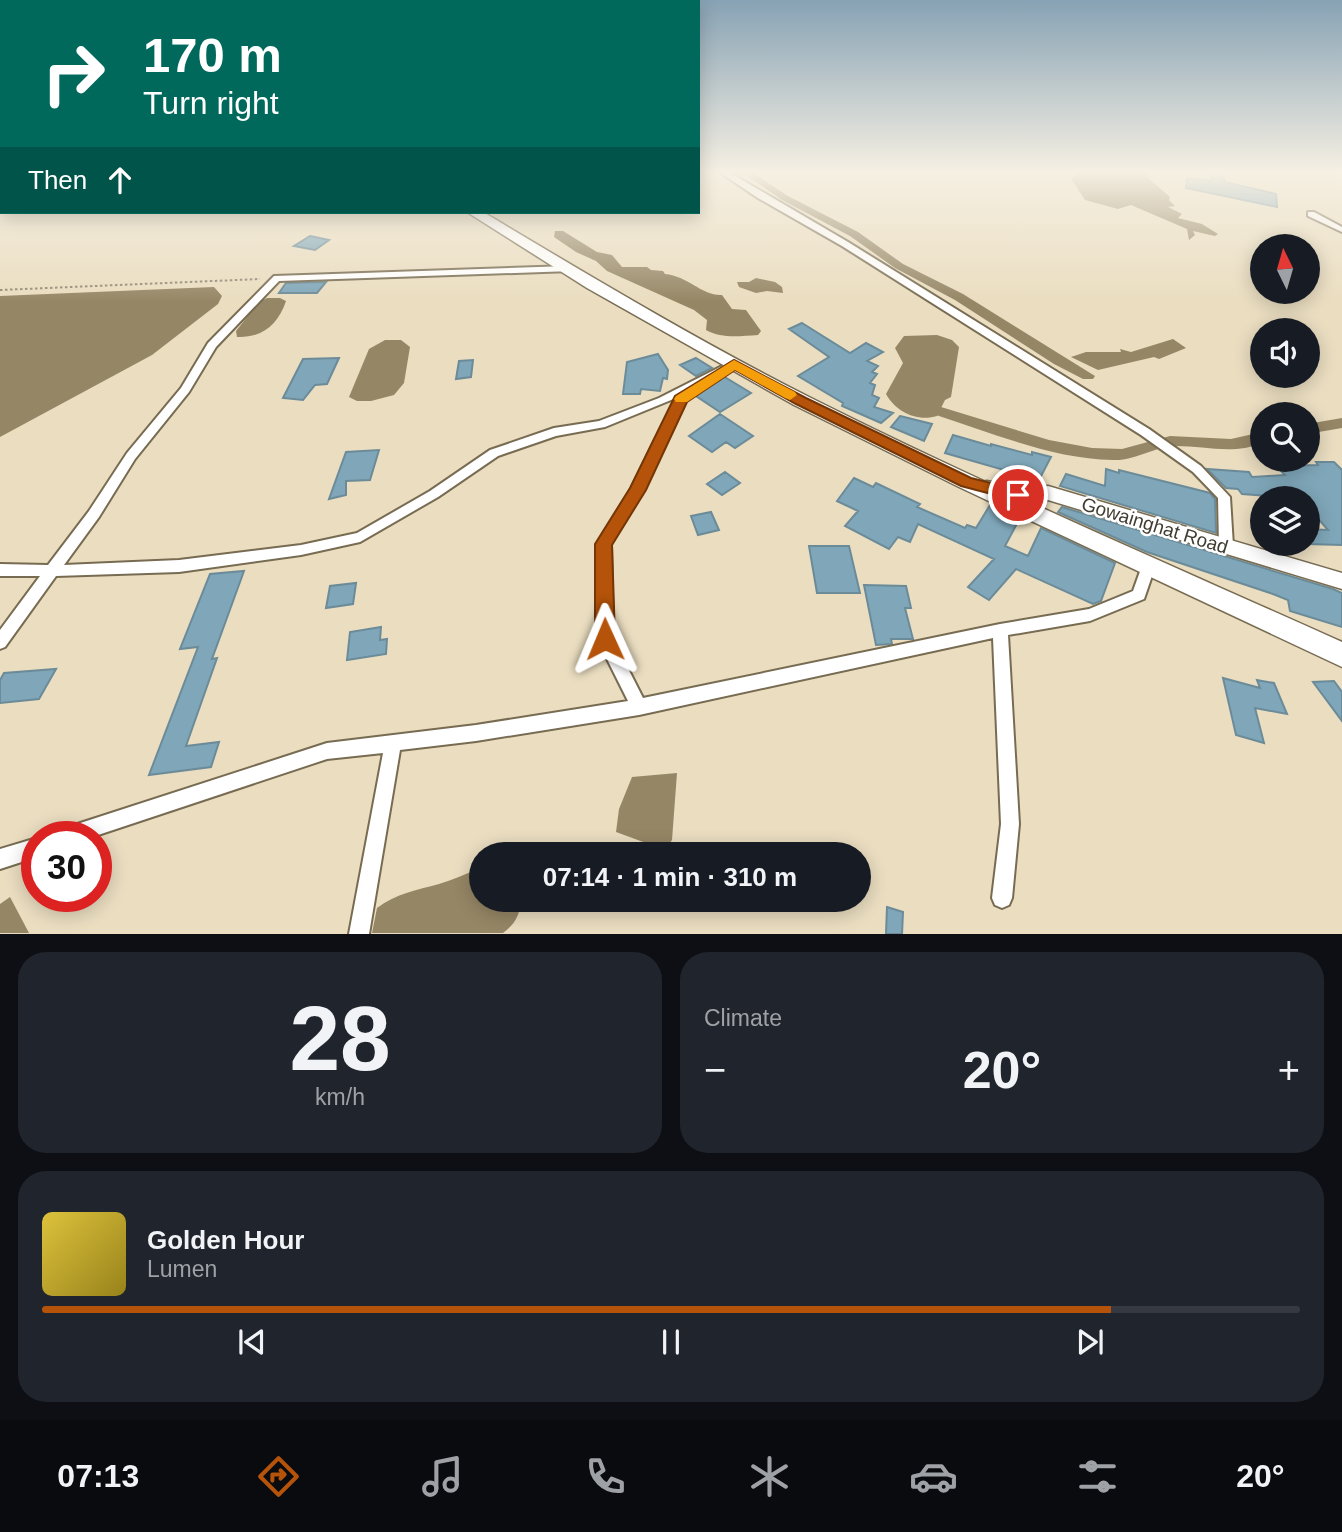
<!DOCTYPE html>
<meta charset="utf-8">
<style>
:root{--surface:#171b24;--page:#20242c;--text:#f1f3f6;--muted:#9ea1a6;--line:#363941;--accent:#b45309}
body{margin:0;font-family:Helvetica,sans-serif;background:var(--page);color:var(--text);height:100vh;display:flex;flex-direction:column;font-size:26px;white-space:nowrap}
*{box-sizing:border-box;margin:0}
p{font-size:23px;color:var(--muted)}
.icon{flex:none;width:38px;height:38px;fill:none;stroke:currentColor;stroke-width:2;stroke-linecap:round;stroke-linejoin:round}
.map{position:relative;height:934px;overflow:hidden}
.details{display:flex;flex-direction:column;gap:18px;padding:18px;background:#0d0f14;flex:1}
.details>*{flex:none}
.guide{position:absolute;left:0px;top:0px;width:700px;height:214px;box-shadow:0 4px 18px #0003;background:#00695c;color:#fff;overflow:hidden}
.needle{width:46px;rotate:355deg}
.fabs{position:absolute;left:1250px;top:234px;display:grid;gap:14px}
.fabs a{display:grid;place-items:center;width:70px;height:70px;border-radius:50%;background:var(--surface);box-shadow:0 4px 18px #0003;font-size:35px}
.speed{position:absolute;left:21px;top:821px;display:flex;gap:14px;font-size:35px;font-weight:700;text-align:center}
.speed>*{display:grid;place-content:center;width:91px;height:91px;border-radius:50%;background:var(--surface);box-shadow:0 4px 18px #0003;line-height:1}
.speed .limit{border:10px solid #d22;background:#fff;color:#111}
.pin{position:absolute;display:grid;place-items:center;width:60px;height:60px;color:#fff;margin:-30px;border:4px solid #fff;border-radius:50%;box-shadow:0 2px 7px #0007}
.me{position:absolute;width:77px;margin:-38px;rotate:359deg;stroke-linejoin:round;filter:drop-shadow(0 0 5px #0008)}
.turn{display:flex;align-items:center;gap:24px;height:147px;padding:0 28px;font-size:32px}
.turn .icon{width:91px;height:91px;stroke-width:2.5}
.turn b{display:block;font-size:49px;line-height:60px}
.then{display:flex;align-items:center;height:66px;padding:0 28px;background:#0003;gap:14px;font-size:26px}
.big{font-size:52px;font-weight:700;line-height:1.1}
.details .card{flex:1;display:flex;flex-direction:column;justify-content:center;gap:10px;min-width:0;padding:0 24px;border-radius:28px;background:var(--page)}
.details .dial{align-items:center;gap:0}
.dial b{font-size:91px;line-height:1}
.song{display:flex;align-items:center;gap:21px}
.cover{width:84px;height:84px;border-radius:10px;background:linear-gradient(135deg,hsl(50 70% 55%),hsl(50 70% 35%))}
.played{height:7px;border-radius:4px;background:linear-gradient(90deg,var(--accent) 85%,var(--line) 85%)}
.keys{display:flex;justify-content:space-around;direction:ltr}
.heat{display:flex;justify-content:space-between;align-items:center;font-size:38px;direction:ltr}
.details .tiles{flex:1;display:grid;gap:18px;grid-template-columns:1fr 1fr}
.card:last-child{grid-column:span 2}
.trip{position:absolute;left:469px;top:842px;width:402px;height:70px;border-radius:35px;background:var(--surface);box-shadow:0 4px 18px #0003;font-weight:700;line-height:70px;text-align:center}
.dock{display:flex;height:112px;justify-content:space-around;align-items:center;background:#090b0e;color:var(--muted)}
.dock .icon{width:49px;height:49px}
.dock .current{color:var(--accent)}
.dock b{font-size:32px;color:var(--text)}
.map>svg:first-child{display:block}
.water{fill:#958665}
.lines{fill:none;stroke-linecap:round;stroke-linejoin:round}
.canal{fill:#958665;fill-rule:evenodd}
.building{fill:#7fa7b9;stroke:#6c8b99;stroke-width:2}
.minor-casing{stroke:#776b52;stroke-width:4}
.secondary-casing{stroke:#776b52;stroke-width:3}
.trunk-casing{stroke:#776b52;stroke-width:3}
.path{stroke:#938a76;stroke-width:2;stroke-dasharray:2.5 2.5;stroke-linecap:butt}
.minor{fill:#fff;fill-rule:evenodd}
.secondary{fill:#fff;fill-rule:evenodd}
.trunk{fill:#fff;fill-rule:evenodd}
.route{fill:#b45309;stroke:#753606;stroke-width:2}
.slow{fill:#f59e0b}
.labels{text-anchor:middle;stroke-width:5;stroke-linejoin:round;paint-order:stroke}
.street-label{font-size:19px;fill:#413c31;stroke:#fff}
</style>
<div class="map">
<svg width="1342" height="934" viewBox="0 0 1342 934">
<rect width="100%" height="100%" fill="#eaddc0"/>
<path class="water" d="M1076,171H1145L1149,174L1146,176L1170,197L1169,200L1175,206L1168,207L1182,214L1178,218L1202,224L1218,234L1215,236L1193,231L1195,235L1189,240L1187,229L1131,205L1118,209L1085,200L1072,180V177L1077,175L1074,173Z
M555,231H563L597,252L612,255L622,267H647L651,270L663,271L665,274C688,276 702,296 722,295L732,309L746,310L761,331L758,335C740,336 722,339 706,330L707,320L694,310L607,271L596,261L576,252L554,237Z
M756,278L775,282L782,287L783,293L767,291L756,293L739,287L737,282H749Z
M214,287L222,296L218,304L152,355L0,437V296Z
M267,298H280L286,301C278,325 262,338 237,337L236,331L259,302Z
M937,335L952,340L959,347L951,397L945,400L937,416C917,422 896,412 886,394L903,363L895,348L904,336Z
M1173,339L1186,348L1159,359L1154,357L1098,370L1071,357L1086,352H1121L1120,349L1131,352Z
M385,340H401L410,347L404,383L394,395L371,401H357L349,397L369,349Z
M677,773L672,840L665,850L616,832L619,809L632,777Z
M481,868V900H521C520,915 515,924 503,933H372L377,908C395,894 417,890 439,884C453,880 467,873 481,868Z
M10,897L29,933H0V904Z"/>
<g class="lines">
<path class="canal" d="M740,171H750L788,196L858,232L903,264L963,294L1095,376L1093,379H1083L1054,364L955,300L895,268L850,236L782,200Z
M941,407L1049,440L1092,448L1122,449L1170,436L1231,439L1262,432V443C1234,455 1205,446 1176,446C1155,446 1136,461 1113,460C1052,459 993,433 936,415L934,412L936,409Z
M1342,418V428L1307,434V424Z"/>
</g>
<path class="building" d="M1209,171H1220L1225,182L1276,194L1277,207L1186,188L1187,178L1212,181Z
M310,236L329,240L315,250L294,246Z
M326,282L317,293H279L286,283Z
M802,323L850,353L866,343L883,352L867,361L878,366L872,372L877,374L870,383L875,385L872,395L879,398L874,407L893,413L881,423L842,406L843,403L798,376L829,357L789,329Z
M658,354L668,370L667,379L663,378L660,391L641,389L640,394H623L627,362Z
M339,358L327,384L315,385L303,400L283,398L303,359Z
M696,358L712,368L696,376L680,365Z
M473,360L471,377L456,379L459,361Z
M723,376L751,393L720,412L696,396L708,384Z
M720,414L753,436L735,448L726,442L712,452L689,436Z
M900,416L932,424L924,441L891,427Z
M953,435L991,446V444L1032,455V452L1051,457L1039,480L945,453Z
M379,450L370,480L346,481V495L329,499L346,452Z
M1316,462H1334L1342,470V545L1307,544V529L1328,530L1307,506V499L1242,494L1238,489L1226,488L1207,469L1249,472L1252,477L1285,475L1276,466L1318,465Z
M1106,469L1119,473V470L1210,493L1215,499L1216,533L1060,486L1066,474L1105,486Z
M725,472L740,483L722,495L707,484Z
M854,478L873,487L876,483L920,504L917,507L965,528L967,525L976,528L990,505L1020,518L1005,546L1028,556L1041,528L1115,563L1101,601L1093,604L1016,569L989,600L968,587L994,559L918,524L910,542L898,537L889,549L845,526L858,511L837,501Z
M1062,507L1333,589L1342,593V627L1290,611L1288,600L1273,594L1147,552L1058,512Z
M711,512L719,530L698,535L691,516Z
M809,546H849L860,593H817Z
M244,571L212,659L217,658L186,746L219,742L211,767L149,775L198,647L180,649L210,574Z
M356,583L353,604L326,608L330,586Z
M864,585L906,586L911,608H905L913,639H891L892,644L876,645Z
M381,627L380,640L387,639L386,654L347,660L350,632Z
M56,669L39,699L0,703V680L4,673Z
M1223,678L1260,688L1257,680L1274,683L1287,714L1255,708L1264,743L1236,735Z
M1334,681L1342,692V721L1313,682Z
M887,907L903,912L902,934H886Z"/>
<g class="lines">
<g class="minor-casing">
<path id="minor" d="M718,171H727L848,242L1149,429L1201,466L1230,497L1233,546L1231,550L1226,551L1221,550L1219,546L1218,498L1193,472L1141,435L842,246L758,198Z
M1308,212H1314L1342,227V232L1308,216Z
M569,266L572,267V271L279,281L216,347L189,392L135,459L99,517L64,565L179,560L301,545L357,533L430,491L490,450L554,428L599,421L659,398L730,362H738L739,364L738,366L691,390L695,393L686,401L643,490L611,544L613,639L643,698L1000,624L1089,609L1133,591L1143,563L1148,561L1153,563L1155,567L1144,599L1090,621L1008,635L1019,824L1012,898L1009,905L1002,908L995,905L992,898L1001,824L993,638L639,715L476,741L400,750L369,934H349L383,753L327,759L95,836H59L61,829L68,827L327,743L476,725L628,701L597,639V544L631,489L676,398L605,427L556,436L498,456L438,497L360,542L301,555L179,572L56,576L5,647L0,649V630L40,576H0V564L48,565L89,511L127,453L181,388L208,343L274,276Z
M37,838V857L0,869V849Z"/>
</g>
<g class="secondary-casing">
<path id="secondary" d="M987,481L1018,488L1048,486L1342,573V589L1048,500L1018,502L981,492L978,487L981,482Z"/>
</g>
<g class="trunk-casing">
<path id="trunk" d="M467,212H483C590,276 698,341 809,397C984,485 1164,562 1342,642V667L959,487L794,405L587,288Z"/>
</g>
<path class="path" d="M0,290L260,279"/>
<use href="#minor" class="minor"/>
<use href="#secondary" class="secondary"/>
<use href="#trunk" class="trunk"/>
</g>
<linearGradient id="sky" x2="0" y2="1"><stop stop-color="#87a2b4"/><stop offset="0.57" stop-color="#f6f0e3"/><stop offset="1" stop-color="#f6f0e3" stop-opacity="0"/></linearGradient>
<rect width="1342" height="302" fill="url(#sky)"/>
<path class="route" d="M734,360L806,398L971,478L1023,491L1026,495L1018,501L961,486L796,404L735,370L687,402L646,490L612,545L615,639L612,645L605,647L598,645L595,639V544L630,488L675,396Z"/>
<path class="slow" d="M734,360L795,392L797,395L790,400L785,398L735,370L687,402H676L674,399L676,396Z"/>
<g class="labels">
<g class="street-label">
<text transform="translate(1155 525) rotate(17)" y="7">Gowainghat Road</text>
</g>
</g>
</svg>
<div class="fabs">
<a><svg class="needle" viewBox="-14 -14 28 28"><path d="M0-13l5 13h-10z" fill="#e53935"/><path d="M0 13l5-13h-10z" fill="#9ea1a6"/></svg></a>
<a><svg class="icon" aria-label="sound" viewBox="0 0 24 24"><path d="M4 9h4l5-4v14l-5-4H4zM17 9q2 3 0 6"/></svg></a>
<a><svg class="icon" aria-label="search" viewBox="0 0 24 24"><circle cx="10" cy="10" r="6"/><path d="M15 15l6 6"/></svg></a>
<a><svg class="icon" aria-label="layers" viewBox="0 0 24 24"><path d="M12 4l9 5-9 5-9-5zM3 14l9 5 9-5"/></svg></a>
</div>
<div class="speed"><div class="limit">30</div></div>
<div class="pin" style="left:1018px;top:495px;background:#d93025"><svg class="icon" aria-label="arrive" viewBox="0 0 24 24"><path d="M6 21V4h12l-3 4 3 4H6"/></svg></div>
<svg class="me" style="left:605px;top:639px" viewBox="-20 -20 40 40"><path d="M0-17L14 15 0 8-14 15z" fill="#b45309" stroke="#fff" stroke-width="4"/></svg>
<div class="trip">07:14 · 1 min · 310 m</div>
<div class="guide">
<div class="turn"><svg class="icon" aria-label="right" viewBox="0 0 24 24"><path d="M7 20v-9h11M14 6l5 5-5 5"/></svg><div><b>170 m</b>Turn right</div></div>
<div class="then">Then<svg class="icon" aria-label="ahead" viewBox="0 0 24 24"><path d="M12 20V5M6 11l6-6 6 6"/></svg></div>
</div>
</div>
<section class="details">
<div class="tiles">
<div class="card dial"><b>28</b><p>km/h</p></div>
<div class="card"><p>Climate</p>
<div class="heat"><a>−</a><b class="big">20°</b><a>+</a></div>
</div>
<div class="card">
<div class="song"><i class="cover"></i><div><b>Golden Hour</b><p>Lumen</p></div></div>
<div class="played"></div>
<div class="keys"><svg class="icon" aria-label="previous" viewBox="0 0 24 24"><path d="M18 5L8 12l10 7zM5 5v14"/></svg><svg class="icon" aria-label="pause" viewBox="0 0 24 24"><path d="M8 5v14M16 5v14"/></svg><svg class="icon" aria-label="next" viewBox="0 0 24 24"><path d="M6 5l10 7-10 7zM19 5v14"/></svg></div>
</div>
</div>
</section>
<nav class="dock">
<b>07:13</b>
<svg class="icon current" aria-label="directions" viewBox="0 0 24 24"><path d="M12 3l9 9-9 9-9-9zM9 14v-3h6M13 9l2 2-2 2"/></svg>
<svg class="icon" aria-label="music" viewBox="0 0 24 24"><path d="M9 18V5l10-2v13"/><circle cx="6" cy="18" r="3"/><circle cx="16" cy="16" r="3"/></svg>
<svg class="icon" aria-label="phone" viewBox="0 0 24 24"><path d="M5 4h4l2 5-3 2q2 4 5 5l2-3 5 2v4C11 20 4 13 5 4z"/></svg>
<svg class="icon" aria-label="climate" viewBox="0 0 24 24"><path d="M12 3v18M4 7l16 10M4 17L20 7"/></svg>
<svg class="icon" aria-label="car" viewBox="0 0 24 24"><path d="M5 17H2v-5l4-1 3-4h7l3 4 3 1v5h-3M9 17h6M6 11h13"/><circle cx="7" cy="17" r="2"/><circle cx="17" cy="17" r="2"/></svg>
<svg class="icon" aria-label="filters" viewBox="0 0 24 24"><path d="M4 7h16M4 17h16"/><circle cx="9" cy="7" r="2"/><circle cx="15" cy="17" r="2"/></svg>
<b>20°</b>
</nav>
